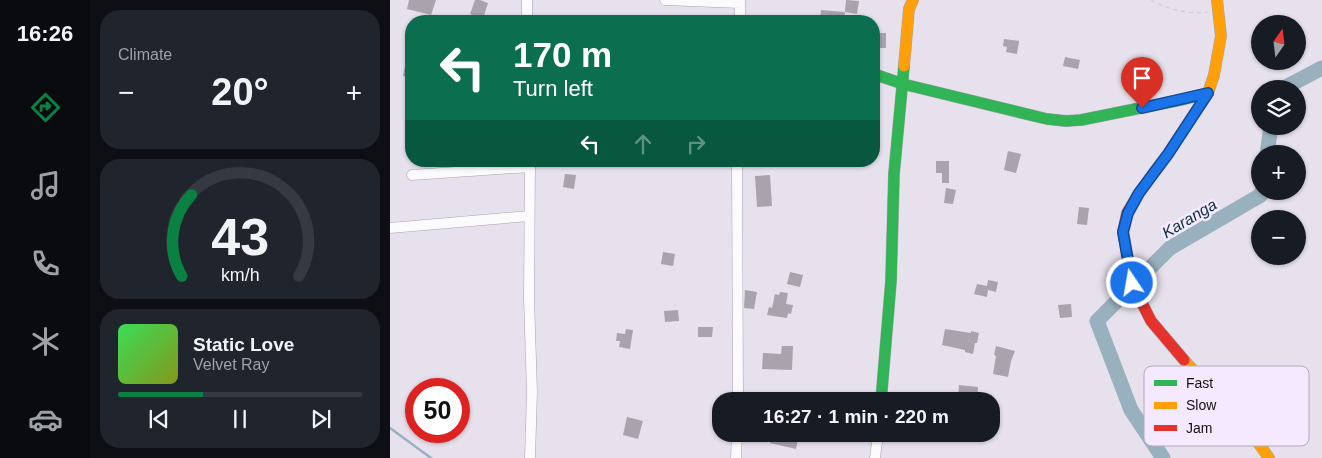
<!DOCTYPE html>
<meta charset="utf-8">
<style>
:root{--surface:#171b24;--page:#20242c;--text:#f1f3f6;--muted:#9ea1a6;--line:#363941;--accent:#0b8043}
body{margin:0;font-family:Arial,sans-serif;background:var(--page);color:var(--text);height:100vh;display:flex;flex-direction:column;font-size:19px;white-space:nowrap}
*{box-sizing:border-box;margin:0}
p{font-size:16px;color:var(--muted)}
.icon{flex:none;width:28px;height:28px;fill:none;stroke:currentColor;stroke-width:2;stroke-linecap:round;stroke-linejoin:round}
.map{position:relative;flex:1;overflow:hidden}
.panel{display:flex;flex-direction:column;gap:10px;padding:10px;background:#0d0f14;width:300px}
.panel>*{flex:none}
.banner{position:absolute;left:15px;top:15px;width:475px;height:152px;border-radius:20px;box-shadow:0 1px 4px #0004;background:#0b6e4f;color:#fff;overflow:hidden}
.needle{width:32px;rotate:14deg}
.controls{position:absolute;left:861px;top:15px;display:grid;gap:10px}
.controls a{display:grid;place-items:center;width:55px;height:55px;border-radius:50%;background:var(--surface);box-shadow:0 1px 4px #0004;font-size:25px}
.speed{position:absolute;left:15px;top:378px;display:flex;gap:10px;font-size:25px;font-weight:700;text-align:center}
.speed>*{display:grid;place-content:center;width:65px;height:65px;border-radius:50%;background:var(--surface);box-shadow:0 1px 4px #0004;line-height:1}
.speed .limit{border:8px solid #d22;background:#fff;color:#111}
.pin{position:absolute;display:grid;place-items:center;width:42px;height:42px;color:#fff;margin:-51px -21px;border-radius:50% 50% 50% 0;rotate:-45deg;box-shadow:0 0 5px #0007}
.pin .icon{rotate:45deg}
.me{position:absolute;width:55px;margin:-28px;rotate:348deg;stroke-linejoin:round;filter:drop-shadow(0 0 4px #0008)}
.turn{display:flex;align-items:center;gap:18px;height:105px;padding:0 25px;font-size:22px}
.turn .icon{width:65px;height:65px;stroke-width:2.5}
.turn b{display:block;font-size:35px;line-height:42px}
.lanes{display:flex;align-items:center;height:48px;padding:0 25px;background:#0003;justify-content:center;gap:25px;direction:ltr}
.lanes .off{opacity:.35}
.big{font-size:38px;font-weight:700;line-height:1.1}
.panel .widget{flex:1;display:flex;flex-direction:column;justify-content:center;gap:8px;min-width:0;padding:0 18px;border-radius:20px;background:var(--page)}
.panel .dial{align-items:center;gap:0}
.dial svg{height:130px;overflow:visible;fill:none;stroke:var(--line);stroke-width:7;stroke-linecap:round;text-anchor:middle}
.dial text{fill:var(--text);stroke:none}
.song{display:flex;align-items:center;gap:15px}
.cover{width:60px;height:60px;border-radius:8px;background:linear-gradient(135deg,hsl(130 70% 55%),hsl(70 70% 35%))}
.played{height:5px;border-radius:2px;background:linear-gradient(90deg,var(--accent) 35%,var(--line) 35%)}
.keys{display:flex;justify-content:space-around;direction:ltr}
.heat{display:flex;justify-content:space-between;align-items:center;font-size:28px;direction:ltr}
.trip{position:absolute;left:322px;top:392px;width:288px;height:50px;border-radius:20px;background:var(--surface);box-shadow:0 1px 4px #0004;font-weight:700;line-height:50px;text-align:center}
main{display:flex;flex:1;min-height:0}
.tab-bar{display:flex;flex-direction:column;width:90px;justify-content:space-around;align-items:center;background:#090b0e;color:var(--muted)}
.tab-bar .icon{width:35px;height:35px}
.tab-bar .selected{color:var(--accent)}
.tab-bar b{font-size:22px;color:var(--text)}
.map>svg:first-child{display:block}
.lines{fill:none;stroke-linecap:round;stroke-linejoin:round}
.stream{stroke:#99b1bf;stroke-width:2.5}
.river{stroke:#99b1bf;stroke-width:15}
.building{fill:#a9a3ae}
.street-casing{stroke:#a8a4ad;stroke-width:11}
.fast-casing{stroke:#a8a4ad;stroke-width:12}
.slow-casing{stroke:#a8a4ad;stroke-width:12}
.jam-casing{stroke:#a8a4ad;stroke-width:12}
.path{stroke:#cdcbce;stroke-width:1;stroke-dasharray:4 4;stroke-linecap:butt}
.street{stroke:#fbfafc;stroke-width:10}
.fast{stroke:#30b455;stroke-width:11}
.slow{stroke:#ff9f0a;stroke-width:11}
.jam{stroke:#e5322d;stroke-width:11}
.route-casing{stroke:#114b97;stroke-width:12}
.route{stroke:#1a73e8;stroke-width:9}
.labels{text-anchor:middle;stroke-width:5;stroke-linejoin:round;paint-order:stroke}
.water-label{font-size:16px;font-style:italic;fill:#0c313c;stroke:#f5e9ff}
.key{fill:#f5e9ff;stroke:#b1a8b9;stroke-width:1}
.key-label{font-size:14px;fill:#130f16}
</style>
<main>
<nav class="tab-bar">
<b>16:26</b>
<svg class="icon selected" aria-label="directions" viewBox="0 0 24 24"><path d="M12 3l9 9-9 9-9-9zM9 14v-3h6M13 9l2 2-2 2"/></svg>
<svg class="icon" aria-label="music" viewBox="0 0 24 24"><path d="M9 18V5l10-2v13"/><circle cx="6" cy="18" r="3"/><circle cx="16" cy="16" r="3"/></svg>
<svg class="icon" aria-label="phone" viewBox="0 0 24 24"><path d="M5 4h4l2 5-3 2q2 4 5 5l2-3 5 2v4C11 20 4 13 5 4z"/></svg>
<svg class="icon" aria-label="climate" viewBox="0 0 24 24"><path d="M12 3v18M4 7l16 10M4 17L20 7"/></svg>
<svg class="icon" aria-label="car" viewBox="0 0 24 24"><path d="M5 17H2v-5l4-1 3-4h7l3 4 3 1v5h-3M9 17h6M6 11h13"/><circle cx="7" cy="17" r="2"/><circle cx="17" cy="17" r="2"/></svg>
</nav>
<section class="panel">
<div class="widget"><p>Climate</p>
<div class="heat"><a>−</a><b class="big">20°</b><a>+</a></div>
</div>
<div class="widget dial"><svg viewBox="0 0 100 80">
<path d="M14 69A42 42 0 1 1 86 69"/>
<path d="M14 69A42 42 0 0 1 20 19" stroke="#0b8043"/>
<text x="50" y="56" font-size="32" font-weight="700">43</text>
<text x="50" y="72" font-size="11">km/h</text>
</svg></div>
<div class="widget">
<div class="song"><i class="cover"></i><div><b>Static Love</b><p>Velvet Ray</p></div></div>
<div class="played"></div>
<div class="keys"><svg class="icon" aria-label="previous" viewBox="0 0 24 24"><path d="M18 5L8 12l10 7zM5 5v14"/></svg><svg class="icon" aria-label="pause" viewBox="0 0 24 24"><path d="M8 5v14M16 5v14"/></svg><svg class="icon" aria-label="next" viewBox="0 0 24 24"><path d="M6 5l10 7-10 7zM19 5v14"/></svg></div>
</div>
</section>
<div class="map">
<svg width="932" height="458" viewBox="0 0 932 458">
<rect width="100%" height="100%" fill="#e7e1ed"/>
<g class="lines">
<path class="stream" d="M0,428L41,458"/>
<path class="river" d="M892,89L932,68
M877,154L881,126
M773,458L741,410L707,321L780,248L871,195L872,191"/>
</g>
<path class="building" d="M19,0H46L41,15L17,9Z
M85,0H90L98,3L93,19L80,14Z
M456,0L469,1L467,14L455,12Z
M431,10L455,12L454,21H430Z
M484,33H496V48H484Z
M614,39L629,41L627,54L616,52L617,47L613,46Z
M18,51L21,52V78L13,76Z
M675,57L690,60L688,69L673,66Z
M618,151L631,154L626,173L614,170Z
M546,161H559V183H552V173H546Z
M175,174L186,175L184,189L173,187Z
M380,175L382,206L367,207L365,176Z
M556,188L566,190L563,204L554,203Z
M689,207L699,208L697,225L687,224Z
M273,252L285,254L283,266L271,264Z
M400,272L413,275L410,287L397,284Z
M598,280L608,282L606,292L598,290L597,297L584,294L587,284L597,286Z
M355,290L367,292L364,309L354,308Z
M390,292L398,293L396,304L403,305L401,314L398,313L397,318L377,315L379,307L382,308L385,294L389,295Z
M681,304L682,317L670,318L668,305Z
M288,310L289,321L275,322L274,311Z
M308,327H323L322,337H308Z
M236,329L243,330L240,349L229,347L230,341H226L227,333L235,334Z
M555,329L581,333V331L589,333L587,343H585L583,354L575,352V350L552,345Z
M392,346H403L402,370L372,369L373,353L391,354Z
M606,346L625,351L621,361L618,377L603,374L606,356L604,355Z
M569,385L588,387L587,401L568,399Z
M237,417L253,421L248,439L233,435Z
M382,434H409L406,449L380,443Z"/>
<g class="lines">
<g class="street-casing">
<path id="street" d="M137,0V21
M275,0L350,3
M350,0V21
M140,161L139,299L142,392L140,458
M347,161L348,401
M22,175L140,167
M0,228L139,216
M346,458L347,434
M485,458L488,434"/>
</g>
<g class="fast-casing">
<path id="fast" d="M484,74L513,84L657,119L676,121L691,120L795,99L818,93
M491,401L501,281L504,174L514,66"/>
</g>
<g class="slow-casing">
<path id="slow" d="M514,66L519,9L523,0
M765,171L778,154L818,93L824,75L831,36L827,0
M794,360L862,434L879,458"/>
</g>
<g class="jam-casing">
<path id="jam" d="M765,171L749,193L737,213L733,232L742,283L761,321L794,360"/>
</g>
<path class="path" d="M761,0C777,9 799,15 818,12"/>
<use href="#street" class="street"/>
<use href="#fast" class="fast"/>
<use href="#slow" class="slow"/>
<use href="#jam" class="jam"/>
</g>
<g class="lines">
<g class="route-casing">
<path id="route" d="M742,283L733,232L738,213L749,193L778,154L818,93L752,108"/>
</g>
<use href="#route" class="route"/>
</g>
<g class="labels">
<g class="water-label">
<text transform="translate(799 218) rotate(-31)" y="6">Karanga</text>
</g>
</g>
<rect x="754" y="366" width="165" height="80" rx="8" class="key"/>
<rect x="764" y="380" width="23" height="6" fill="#30b455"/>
<rect x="764" y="402" width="23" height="7" fill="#ff9f0a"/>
<rect x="764" y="425" width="23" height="6" fill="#e5322d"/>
<g class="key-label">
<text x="796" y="388">Fast</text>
<text x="796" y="410">Slow</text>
<text x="796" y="433">Jam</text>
</g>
</svg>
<div class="controls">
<a><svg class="needle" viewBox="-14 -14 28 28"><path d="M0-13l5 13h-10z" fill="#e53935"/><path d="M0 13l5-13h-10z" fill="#9ea1a6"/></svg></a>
<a><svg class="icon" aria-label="layers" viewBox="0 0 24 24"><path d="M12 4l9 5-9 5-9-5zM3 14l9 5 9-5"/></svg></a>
<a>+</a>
<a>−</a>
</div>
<div class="speed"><div class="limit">50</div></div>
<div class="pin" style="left:752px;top:108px;background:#d93025"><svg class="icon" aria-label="arrive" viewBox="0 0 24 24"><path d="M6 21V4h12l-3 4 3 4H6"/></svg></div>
<svg class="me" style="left:742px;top:283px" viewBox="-20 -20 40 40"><circle r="17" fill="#1a73e8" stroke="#fff" stroke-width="3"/><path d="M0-11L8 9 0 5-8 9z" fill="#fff"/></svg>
<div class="trip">16:27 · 1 min · 220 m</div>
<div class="banner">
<div class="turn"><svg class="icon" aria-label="left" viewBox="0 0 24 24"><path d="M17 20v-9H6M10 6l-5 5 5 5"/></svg><div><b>170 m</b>Turn left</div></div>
<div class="lanes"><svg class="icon" aria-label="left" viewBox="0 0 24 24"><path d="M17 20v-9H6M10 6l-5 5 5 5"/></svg><svg class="icon off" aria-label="ahead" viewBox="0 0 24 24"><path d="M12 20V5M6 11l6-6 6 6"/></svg><svg class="icon off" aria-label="right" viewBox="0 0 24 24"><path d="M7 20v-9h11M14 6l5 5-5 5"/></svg></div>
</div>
</div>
</main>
